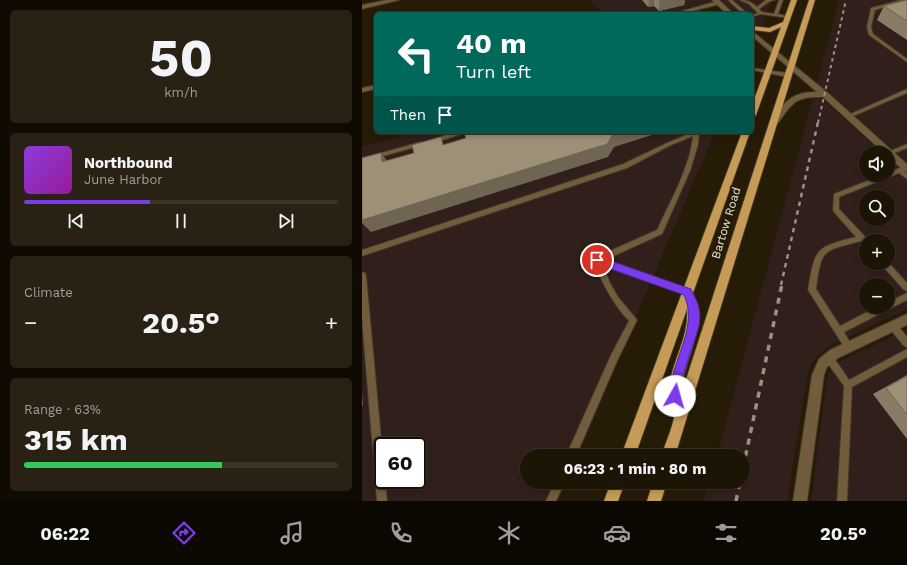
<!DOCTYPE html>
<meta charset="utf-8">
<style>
:root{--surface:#1c1404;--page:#292113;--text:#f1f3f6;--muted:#a09e9a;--line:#3a3326;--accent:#7c3aed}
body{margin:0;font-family:"Work Sans",sans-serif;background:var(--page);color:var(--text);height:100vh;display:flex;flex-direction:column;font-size:15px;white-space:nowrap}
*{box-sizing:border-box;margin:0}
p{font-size:13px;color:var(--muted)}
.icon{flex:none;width:22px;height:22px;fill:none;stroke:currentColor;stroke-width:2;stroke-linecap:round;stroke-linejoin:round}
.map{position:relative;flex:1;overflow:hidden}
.side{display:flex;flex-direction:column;gap:10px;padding:10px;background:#0f0b02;width:362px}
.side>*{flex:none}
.guide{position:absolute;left:12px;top:12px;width:380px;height:122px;border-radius:6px;box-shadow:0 2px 6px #0003,0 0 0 1px var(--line);background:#00695c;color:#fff;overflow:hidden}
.controls{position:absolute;left:497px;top:146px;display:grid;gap:8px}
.controls a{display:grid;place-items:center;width:36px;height:36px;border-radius:50%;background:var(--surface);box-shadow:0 2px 6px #0003,0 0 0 1px var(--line);font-size:20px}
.speed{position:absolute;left:12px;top:437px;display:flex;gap:8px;font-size:20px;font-weight:700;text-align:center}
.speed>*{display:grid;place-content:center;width:52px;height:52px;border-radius:50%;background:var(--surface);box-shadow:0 2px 6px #0003,0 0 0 1px var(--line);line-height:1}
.speed .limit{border:2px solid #111;border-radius:6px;background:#fff;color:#111}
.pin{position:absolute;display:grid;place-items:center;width:34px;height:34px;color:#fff;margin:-17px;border:2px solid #fff;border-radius:50%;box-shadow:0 1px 4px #0007}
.me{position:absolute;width:44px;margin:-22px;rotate:7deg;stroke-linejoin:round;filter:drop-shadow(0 0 3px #0008)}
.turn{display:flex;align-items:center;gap:14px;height:84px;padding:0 16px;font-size:18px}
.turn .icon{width:52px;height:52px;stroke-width:2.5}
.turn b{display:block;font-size:28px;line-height:34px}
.then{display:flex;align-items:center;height:38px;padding:0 16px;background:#0003;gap:8px;font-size:15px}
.big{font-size:30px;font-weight:700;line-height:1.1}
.side .tile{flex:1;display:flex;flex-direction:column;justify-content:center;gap:6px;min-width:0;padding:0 14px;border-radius:6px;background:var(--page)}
.side .dial{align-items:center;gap:0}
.dial b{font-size:52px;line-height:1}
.song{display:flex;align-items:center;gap:12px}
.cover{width:48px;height:48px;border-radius:6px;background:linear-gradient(135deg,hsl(270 70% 55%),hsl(300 70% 35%))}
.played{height:4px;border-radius:2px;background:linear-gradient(90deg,var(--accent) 40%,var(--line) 40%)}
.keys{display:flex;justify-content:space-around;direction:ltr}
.heat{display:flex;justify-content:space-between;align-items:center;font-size:22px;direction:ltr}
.charge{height:6px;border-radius:3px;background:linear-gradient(90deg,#34c759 63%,var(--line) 0)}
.trip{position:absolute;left:158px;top:449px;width:230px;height:40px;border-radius:20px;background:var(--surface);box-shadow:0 2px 6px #0003,0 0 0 1px var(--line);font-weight:700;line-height:40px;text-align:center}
.dock{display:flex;height:64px;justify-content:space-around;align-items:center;background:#0b0802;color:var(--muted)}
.dock .icon{width:28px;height:28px}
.dock .selected{color:var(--accent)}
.dock b{font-size:18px;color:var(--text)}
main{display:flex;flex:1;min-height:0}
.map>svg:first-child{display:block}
.commercial{fill:#311f1b;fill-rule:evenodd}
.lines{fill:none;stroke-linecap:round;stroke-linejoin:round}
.service-casing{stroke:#413723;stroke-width:2}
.minor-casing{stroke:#413723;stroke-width:2}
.tertiary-casing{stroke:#413723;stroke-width:2}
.primary-casing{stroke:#413723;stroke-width:2}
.service{fill:#715c3d;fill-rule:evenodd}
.minor{fill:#715c3d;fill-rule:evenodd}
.tertiary{fill:#715c3d;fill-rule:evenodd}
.primary{fill:#c69b57;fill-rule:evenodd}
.rail-far2{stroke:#9a9181;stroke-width:2;stroke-dasharray:3.5 3.5;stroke-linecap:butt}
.rail-far1{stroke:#9a9181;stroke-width:2.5;stroke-dasharray:4.5 4.5;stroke-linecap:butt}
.rail{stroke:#9a9181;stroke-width:3.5;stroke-dasharray:6 6;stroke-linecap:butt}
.wall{fill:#887c66}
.shaded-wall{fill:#6f6553}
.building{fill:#9e9077;stroke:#6f6553}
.route{fill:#7c3aed;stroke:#51269a}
.labels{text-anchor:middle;stroke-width:4;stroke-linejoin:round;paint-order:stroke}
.street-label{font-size:12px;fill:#e7e0d3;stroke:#261b06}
</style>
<main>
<section class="side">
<div class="tile dial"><b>50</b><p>km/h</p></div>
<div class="tile">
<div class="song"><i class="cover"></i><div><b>Northbound</b><p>June Harbor</p></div></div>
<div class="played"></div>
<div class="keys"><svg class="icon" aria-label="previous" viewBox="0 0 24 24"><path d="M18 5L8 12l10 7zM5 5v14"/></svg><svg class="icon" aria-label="pause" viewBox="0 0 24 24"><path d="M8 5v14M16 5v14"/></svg><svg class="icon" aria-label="next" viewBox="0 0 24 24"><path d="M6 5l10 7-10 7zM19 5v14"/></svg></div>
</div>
<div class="tile"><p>Climate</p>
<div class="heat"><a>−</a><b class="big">20.5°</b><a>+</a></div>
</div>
<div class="tile"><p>Range · 63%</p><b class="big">315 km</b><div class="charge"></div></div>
</section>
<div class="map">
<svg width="545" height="501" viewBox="0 0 545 501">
<rect width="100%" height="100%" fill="#261b06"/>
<path class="commercial" d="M228,0H348L350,2L301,14H241Z
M359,0H410L399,27L390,25V14H375Z
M477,0H545V162L472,97L469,92H466L455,83Z
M451,98L460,99L519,153H504V175H526V159L545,177V309L467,346L452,359L446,372L427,488L426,501H342L348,482H381V456H355ZM504,197H526V219H504ZM504,241H526V263H504ZM504,285H526V307H504Z
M56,132H353L214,456H165V482H202L194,501H0V147ZM21,446H55V480H21Z
M545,330V501H449L465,378L469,369L479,361Z"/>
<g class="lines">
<g class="service-casing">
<path id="service" d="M366,0H370L386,14H381Z
M378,0C386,0 389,2 395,7L404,0H413L408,1L397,9L400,12L412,14L417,0H421L416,14L428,17L426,18L399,14L390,17V15L396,13L387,4Z
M539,0L542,1L513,10L509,27L511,34L545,59V62L507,35L505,27L509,8Z
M390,68L426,73L429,75L426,77L390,70Z
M545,89V93L489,117L487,118L484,116Z
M94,132H104L103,133L71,143L68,141L69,140Z
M331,132H337L336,145L328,171L300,234L243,260L328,290L329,292L328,294L325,295L241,265L248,283L256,297L275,320L255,361L214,456H204L249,355L267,321C250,303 240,283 231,260L232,258L295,230C308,202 328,167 331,136L309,145L265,168L0,256V250L261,164L305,143Z
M59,142L61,143V145L0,162V158Z
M545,144V148L528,155L525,153L526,152Z
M542,166H545V170L542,171L545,174V179L537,173L477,197V209L507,241H504V245L499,241C459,252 460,248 454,289L478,326L515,307H526V302L545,293V300L482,332L491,347L490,350L487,351L484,350L446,290C453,248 453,247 494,237L472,212L471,210L472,194L520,175H526V173Z
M526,262L545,283V291L542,290L518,263Z
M0,272L3,273L4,275L21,459V480H23L25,501H15L0,319Z
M531,322L534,323L545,337V347L542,346L528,329L527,326L528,323Z
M545,349V357L490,387L485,501H475L482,386L464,361L463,358L464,355L467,354L470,355L487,380Z
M193,482H203L194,501H184Z"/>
</g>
<g class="minor-casing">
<path id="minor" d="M25,0H37L0,9V5Z
M356,1L359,3L358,4L319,14H309Z
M14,85V89L0,92V88Z
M545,314V325L476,358L465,367L462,375L445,501H431L450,375L457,359L468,350Z"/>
</g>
<g class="tertiary-casing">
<path id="tertiary" d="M350,0H357L372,14H365Z
M390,31L466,93L545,164V172L542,171L526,157V153H522L461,97C430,96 430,105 413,127H407V123C422,104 428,91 455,92L390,36Z"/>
</g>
<g class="primary-casing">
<path id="primary" d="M429,0H435L394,115L390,118V105L419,27L408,32L390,30V26L407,28L421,22Z
M447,0H453L313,456H299C302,448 313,421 312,415C311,401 305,397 308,381C313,356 327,335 325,309L273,456H259L380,132H388L331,293C346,335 321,355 319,395Z
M249,482H263L256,501H242Z
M291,482H305L299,501H285Z"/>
</g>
<use href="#service" class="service"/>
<use href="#minor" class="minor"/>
<use href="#tertiary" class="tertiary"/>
<use href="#primary" class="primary"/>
<path class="rail-far2" d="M456,123L484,0"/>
<path class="rail-far1" d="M419,285L456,122"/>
<path class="rail" d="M381,468L420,284
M374,501L378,482"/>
</g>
<path class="wall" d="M280,0H323L322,5L297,11L292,6L286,7Z
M545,0V40L515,20L522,6Z
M545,375V439L511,394Z"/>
<path class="shaded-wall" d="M287,0H292V6L286,7Z
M300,0H323L322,5L297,11V1Z
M257,132H290V135L252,147L246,157L9,232L0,223V220Z
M19,153L29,166L20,162Z
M0,392L1,405L0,406Z"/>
<path class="building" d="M545,0V21L522,6Z
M102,132H119L120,134L126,132H257L251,134L245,144L0,220V158L19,153L20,162L52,153L50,145L79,137L81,145L104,138Z
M545,376V415L524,388Z"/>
<path class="route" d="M235,256L329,289L336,304L338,314L337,326L321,375L317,400L313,401L309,400C307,395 308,390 309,385C313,355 336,325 322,295L232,263L230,260L232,257Z"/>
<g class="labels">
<g class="street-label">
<text transform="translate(364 223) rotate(-73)" y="4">Bartow Road</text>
</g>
</g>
</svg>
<div class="controls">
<a><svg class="icon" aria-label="sound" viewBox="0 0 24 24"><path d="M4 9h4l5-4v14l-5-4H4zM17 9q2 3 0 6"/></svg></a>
<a><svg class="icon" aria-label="search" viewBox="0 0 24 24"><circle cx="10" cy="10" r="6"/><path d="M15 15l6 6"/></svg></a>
<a>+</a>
<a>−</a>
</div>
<div class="speed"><div class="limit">60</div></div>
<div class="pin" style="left:235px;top:260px;background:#d93025"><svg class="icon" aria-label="arrive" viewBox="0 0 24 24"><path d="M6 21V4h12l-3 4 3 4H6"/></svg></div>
<svg class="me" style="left:313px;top:396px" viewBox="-20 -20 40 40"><circle r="19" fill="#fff"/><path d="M0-13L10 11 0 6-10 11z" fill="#7c3aed"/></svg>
<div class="trip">06:23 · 1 min · 80 m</div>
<div class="guide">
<div class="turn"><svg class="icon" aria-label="left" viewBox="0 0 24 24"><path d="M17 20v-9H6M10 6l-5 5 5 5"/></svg><div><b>40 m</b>Turn left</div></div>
<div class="then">Then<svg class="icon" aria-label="arrive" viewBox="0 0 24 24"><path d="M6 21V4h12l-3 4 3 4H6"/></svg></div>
</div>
</div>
</main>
<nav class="dock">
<b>06:22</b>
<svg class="icon selected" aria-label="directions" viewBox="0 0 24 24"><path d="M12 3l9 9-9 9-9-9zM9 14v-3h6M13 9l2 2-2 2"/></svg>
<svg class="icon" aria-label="music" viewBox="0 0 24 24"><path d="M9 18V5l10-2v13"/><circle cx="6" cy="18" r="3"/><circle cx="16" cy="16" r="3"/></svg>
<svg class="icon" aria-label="phone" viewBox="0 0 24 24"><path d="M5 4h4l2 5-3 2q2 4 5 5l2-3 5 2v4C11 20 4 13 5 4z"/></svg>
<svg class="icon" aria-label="climate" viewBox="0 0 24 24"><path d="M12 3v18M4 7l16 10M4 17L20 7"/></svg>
<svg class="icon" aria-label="car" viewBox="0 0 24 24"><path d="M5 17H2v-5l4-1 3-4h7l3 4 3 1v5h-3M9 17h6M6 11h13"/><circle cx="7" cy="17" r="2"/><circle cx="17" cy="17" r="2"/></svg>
<svg class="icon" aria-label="filters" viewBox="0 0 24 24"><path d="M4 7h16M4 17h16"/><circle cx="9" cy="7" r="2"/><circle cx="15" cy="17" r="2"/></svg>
<b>20.5°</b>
</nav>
